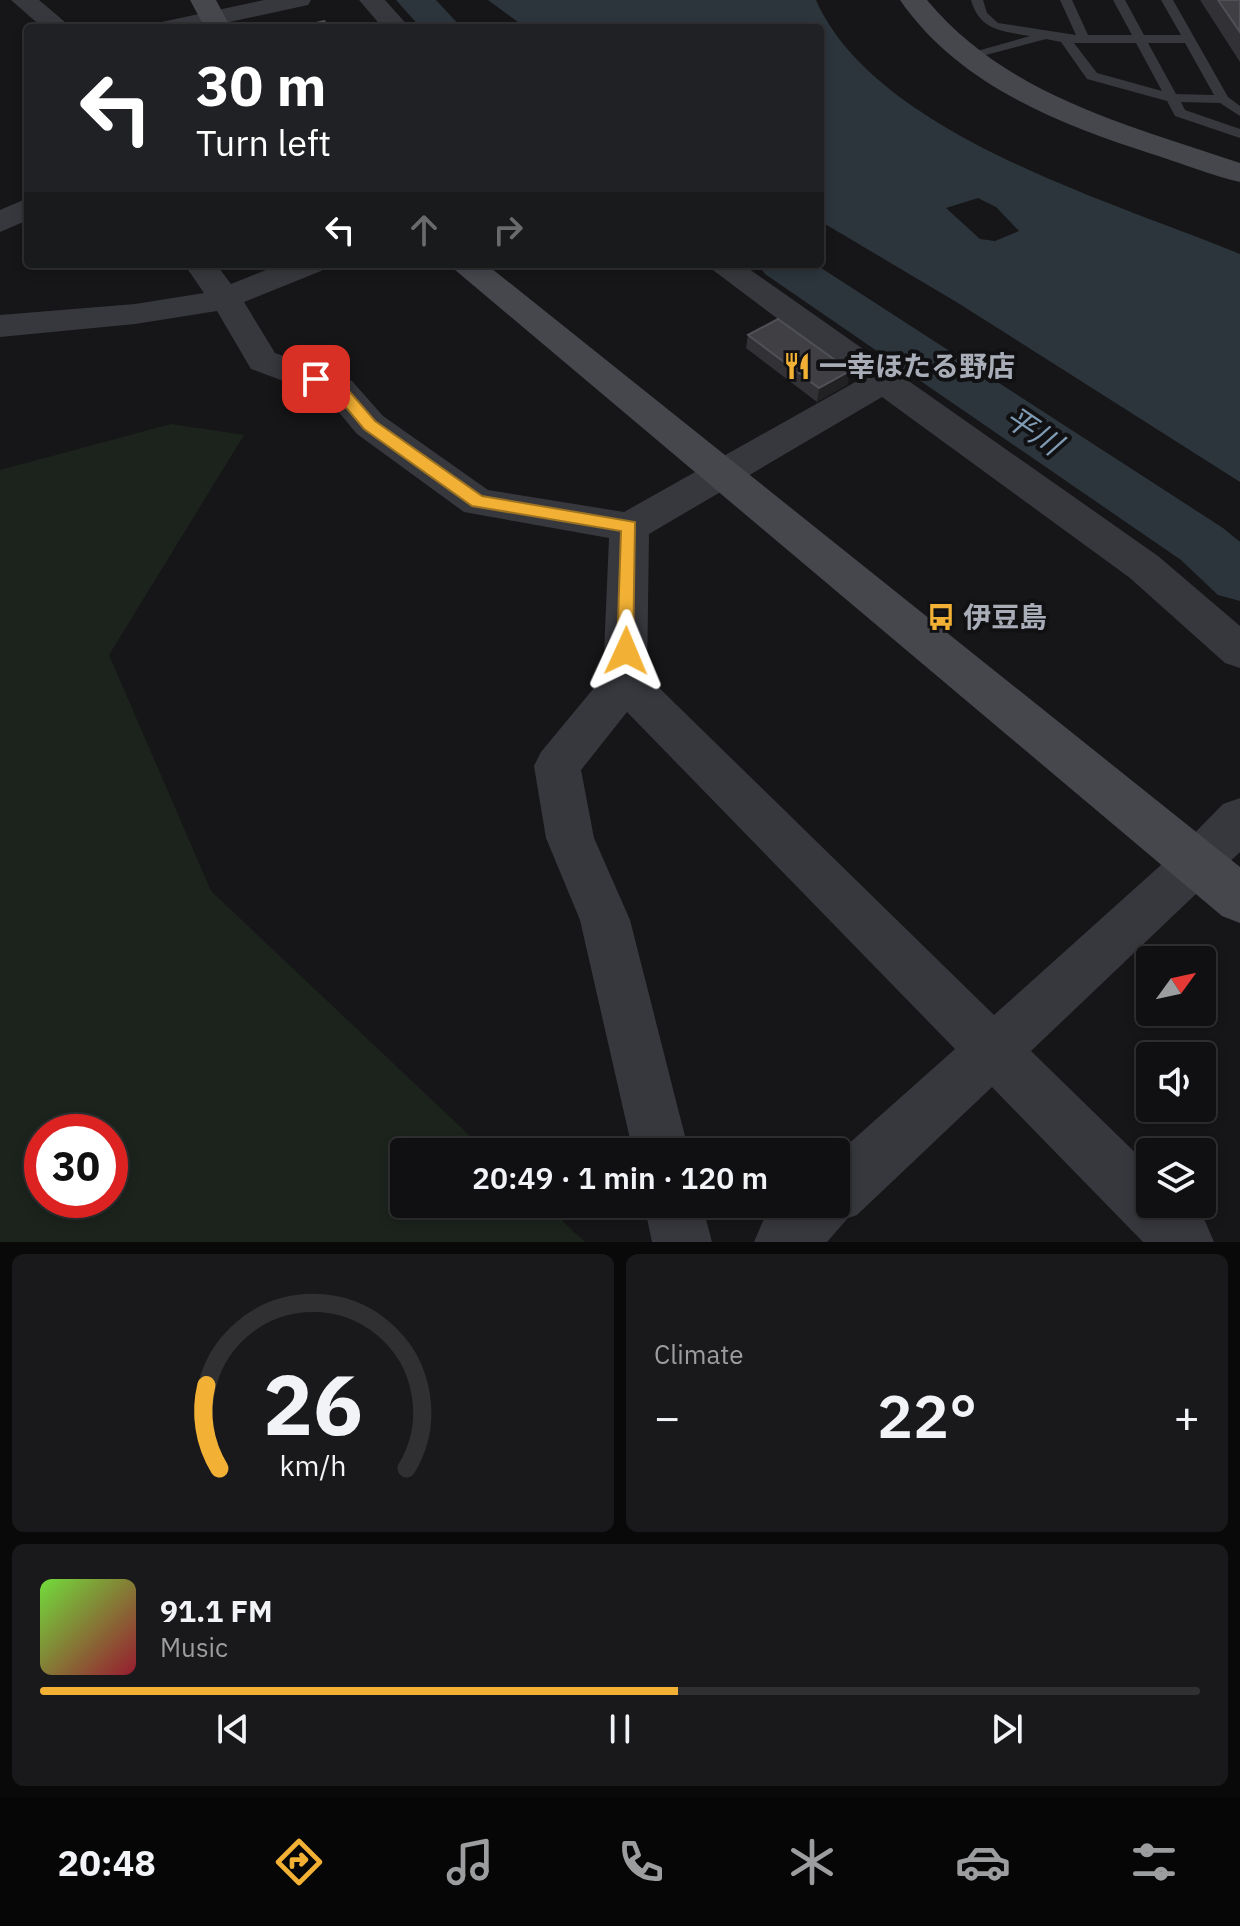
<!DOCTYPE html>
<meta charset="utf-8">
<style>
:root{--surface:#101012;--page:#19191b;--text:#f1f3f6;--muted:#9c9d9f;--line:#303032;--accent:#f2b134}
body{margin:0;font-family:"IBM Plex Sans","Noto Sans JP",sans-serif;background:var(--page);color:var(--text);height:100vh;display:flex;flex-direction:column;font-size:30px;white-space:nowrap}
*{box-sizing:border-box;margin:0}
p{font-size:26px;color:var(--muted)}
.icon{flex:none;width:44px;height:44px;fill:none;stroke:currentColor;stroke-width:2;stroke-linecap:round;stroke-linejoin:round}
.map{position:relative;height:1242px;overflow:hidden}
.drawer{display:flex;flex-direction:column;gap:12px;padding:12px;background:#09090a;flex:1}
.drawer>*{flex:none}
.hud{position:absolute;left:24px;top:24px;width:800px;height:244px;border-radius:8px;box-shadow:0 4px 12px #0003,0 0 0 2px var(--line);background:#202124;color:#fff;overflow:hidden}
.needle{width:52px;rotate:57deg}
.fabs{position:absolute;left:1136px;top:946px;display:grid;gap:16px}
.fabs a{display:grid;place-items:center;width:80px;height:80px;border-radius:8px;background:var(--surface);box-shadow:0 4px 12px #0003,0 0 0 2px var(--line);font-size:40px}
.speed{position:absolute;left:24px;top:1114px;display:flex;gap:16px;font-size:40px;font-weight:700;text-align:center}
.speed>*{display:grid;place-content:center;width:104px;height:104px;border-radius:50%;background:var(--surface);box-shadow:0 4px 12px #0003,0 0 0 2px var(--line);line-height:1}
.speed .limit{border:12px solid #d22;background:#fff;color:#111}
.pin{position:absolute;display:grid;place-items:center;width:68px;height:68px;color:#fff;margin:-34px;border-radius:16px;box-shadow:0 4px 12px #0006}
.me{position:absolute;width:88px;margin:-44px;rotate:1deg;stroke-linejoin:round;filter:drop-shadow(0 0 6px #0008)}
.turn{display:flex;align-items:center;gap:28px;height:168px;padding:0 40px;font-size:36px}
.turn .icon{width:104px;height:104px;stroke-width:2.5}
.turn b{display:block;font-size:56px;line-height:68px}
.lanes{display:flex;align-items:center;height:76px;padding:0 40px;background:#0003;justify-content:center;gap:40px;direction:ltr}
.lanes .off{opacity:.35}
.big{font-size:60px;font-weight:600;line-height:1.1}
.drawer .card{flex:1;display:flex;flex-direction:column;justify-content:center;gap:12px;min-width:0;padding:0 28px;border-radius:12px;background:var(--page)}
.drawer .dial{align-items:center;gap:0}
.dial svg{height:208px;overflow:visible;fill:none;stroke:var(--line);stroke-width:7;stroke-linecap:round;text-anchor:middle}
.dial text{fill:var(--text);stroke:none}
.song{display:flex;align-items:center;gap:24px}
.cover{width:96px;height:96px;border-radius:12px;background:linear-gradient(135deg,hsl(100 70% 55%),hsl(350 70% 35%))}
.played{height:8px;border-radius:4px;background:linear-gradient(90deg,var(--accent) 55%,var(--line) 55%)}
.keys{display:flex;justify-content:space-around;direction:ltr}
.heat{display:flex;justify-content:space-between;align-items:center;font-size:44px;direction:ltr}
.drawer .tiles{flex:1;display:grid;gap:12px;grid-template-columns:1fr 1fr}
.card:last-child{grid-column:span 2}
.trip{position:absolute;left:390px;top:1138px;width:460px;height:80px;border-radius:8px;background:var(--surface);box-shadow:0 4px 12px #0003,0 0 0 2px var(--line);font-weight:600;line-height:80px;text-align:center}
.tabs{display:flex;height:128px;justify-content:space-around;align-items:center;background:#060607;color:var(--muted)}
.tabs .icon{width:56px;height:56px}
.tabs .current{color:var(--accent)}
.tabs b{font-size:36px;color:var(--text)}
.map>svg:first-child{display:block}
.green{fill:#1c231d;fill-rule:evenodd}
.water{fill:#2c353c;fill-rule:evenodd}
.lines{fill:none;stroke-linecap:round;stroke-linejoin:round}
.river{fill:#2c353c;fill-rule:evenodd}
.lane{fill:#37383d;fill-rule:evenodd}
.street{fill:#37383d;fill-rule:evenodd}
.secondary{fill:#45474d;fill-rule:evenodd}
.wall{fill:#323236}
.shaded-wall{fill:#212124}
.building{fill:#3f3f44;stroke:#4f5156;stroke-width:2}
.route{fill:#f2b134;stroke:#9d7322;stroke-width:2}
.labels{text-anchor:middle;stroke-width:8;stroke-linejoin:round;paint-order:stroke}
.poi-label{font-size:28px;font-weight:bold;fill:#a8adb8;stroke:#111113;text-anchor:start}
.water-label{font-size:30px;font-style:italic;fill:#7f9bb3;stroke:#111113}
</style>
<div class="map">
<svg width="1240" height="1242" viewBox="0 0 1240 1242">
<rect width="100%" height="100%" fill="#161618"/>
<path class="green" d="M171,424L244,435L109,655L211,891L487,1152H404V1204H544L585,1242H0V470ZM42,1132H110V1200H42Z"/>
<path class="water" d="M488,0H816C875,134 1112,201 1240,254V482L958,303L820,221V28H526ZM978,198L996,207L1019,231L995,241L980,239L946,208Z"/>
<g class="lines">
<path class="river" d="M396,0H436L462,28H421Z
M758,264H815L1223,528L1240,542V601L1218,595L1181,560L765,274Z"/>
<path class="lane" d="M971,0H983L987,13L998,23L1076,35L1060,0H1072L1088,35H1132L1113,0H1125L1144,35H1181L1161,0H1173L1228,97L1240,106V116L1220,103L1181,102L1185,110L1240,129V138L1175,116L1167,101L1087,79L1061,42L1046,39L963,61V55L1030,36C1002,31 980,31 971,0ZM1074,43H1136L1162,91L1097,73ZM1148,43H1185L1214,95L1176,94Z"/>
<path class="street" d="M11,0H39L72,28H43Z
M264,0H311L308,5L202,28H153L157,23Z
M359,0H385L410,28H383Z
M28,198V220L0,232V210Z
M184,264H216L231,284L281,264H326L321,271L244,302L275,353L352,381L383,416L488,490L624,512L859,380L705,264H742L1158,556L1240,626V668L1225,663L1130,578L882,397L649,534L647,676L994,1015L1181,847L1223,804L1240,798V852L1031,1051L1150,1167V1204H1188L1205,1221L1214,1242H1143L992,1087L857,1215L848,1218L827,1242H754L763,1221L782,1204H836V1155L955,1049L627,712L581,770L594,838L630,920L689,1152H633L580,920L546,838L534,766L541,752L603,677L609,538L464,512L357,434L326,397L251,369L217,311L135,324L0,337V315L135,304L204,293Z
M644,1204H702L712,1242H652Z"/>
<path class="secondary" d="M190,0H216L231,28H205Z
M900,0H927C1006,95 1127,125 1240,163V182C1210,175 1181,163 1152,154C1057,123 959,85 900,0Z
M448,264H486L1240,867V923L1222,916Z"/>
</g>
<path class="wall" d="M1200,0H1240V62Z
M748,335L848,384L817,402L746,348Z"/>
<path class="shaded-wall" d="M850,371L848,384L817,402L819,388Z"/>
<path class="building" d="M1218,0H1240V32Z
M324,21L330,28H296Z
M778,319L850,371L819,388L748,335Z"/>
<path class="route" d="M316,374L344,385L375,421L482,496L635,522L633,656H620L617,651L621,531L472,506L364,429L334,393L311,383V376Z"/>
<defs>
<g id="restaurant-bare" transform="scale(2.16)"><path d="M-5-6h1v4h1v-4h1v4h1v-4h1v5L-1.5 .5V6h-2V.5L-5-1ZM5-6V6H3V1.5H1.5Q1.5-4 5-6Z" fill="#f2b134" stroke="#111113" stroke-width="2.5" paint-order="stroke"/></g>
<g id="bus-bare" transform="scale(2.16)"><path d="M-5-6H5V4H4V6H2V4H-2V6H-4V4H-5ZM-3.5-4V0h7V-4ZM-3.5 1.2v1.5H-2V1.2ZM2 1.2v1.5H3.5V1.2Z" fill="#f2b134" stroke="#111113" stroke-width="2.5" paint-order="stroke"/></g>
</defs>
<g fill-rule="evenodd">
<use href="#restaurant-bare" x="797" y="366"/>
<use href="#bus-bare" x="941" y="617"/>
</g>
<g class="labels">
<g class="poi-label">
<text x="819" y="376">一幸ほたる野店</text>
<text x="963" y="627">伊豆島</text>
</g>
<g class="water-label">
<text transform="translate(1033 431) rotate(34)" y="10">平川</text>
</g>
</g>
</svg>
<div class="fabs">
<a><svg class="needle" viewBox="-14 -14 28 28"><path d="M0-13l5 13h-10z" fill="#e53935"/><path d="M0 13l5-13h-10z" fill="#9c9d9f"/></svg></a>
<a><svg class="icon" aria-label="sound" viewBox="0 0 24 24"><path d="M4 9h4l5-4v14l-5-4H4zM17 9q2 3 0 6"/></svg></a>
<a><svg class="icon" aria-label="layers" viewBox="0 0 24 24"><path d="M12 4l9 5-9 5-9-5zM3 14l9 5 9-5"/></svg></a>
</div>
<div class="speed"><div class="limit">30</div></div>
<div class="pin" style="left:316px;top:379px;background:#d93025"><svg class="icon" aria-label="arrive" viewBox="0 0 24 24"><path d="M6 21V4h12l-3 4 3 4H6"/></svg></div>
<svg class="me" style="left:626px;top:651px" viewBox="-20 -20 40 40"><path d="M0-17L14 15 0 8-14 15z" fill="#f2b134" stroke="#fff" stroke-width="4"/></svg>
<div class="trip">20:49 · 1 min · 120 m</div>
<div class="hud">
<div class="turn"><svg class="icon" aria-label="left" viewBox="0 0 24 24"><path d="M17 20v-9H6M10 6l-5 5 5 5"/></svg><div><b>30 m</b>Turn left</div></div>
<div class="lanes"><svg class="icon" aria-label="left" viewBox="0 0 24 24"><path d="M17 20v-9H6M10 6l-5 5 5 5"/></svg><svg class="icon off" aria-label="ahead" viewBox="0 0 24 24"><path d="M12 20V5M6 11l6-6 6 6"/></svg><svg class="icon off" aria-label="right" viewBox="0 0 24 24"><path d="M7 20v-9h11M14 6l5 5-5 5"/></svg></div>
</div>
</div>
<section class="drawer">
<div class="tiles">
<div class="card dial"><svg viewBox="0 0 100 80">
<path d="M14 69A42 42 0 1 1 86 69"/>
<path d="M14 69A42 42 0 0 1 9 37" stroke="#f2b134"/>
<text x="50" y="56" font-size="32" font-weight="700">26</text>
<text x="50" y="72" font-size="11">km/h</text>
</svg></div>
<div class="card"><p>Climate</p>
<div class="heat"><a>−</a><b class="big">22°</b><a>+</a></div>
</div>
<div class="card">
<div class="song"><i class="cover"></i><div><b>91.1 FM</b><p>Music</p></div></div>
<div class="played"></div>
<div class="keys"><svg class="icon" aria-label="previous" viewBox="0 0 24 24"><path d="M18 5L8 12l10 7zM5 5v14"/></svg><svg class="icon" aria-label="pause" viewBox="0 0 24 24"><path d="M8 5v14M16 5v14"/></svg><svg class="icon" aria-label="next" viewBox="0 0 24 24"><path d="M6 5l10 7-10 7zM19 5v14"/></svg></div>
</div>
</div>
</section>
<nav class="tabs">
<b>20:48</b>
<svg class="icon current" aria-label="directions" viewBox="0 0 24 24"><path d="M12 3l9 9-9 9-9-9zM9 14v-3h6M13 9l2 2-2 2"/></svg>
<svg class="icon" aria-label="music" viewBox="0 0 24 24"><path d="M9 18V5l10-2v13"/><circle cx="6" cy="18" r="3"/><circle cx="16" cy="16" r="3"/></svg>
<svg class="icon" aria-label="phone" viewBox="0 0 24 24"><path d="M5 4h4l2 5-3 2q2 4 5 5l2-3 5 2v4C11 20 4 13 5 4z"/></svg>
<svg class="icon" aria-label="climate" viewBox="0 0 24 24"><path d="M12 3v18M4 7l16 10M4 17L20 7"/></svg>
<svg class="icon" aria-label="car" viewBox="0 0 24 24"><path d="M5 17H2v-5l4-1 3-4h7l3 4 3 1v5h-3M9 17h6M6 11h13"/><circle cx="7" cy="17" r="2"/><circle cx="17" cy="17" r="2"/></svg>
<svg class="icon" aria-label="filters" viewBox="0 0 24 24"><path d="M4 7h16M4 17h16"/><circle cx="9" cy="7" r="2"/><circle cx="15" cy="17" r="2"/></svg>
</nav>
